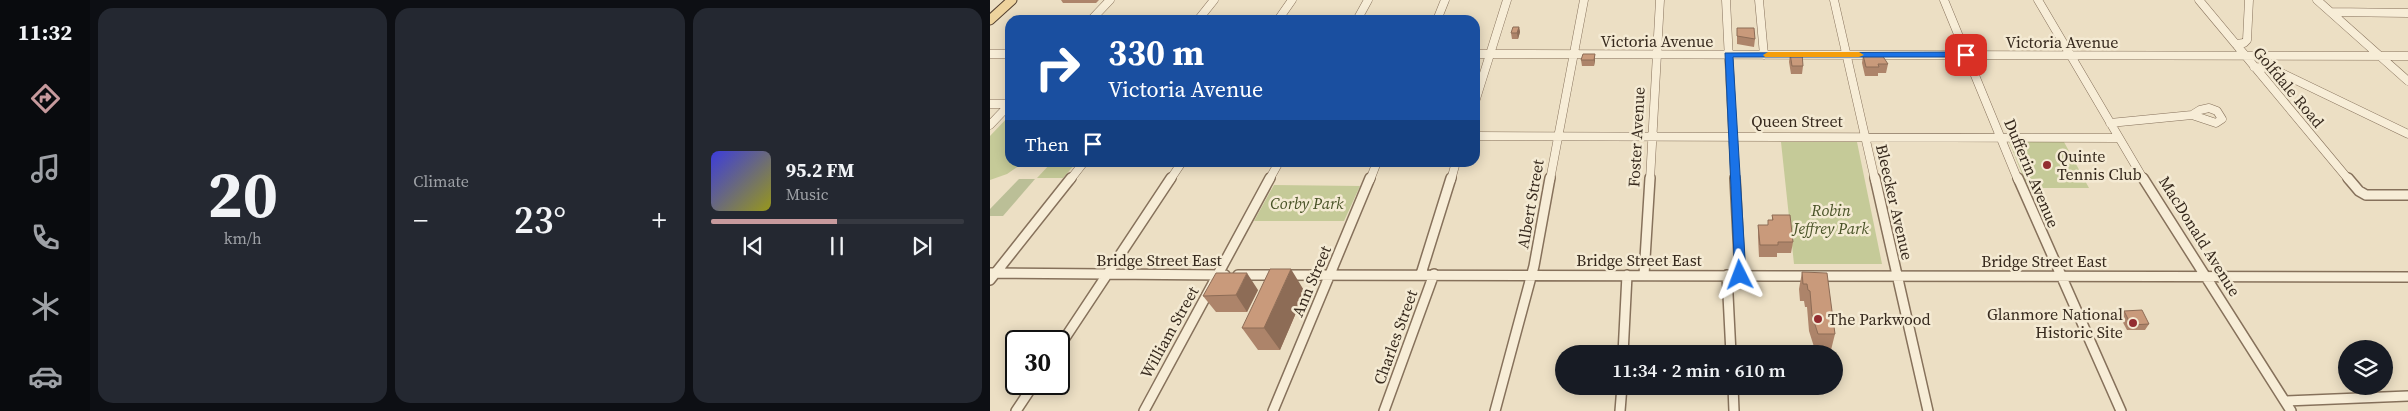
<!DOCTYPE html>
<meta charset="utf-8">
<style>
:root{--surface:#171b24;--page:#242831;--text:#f1f3f6;--muted:#9ea1a6;--line:#363941;--accent:#c79a9d}
body{margin:0;font-family:"Source Serif 4",serif;background:var(--page);color:var(--text);height:100vh;display:flex;flex-direction:column;font-size:19px;white-space:nowrap}
*{box-sizing:border-box;margin:0}
p{font-size:16px;color:var(--muted)}
.icon{flex:none;width:28px;height:28px;fill:none;stroke:currentColor;stroke-width:2;stroke-linecap:round;stroke-linejoin:round}
.map{position:relative;flex:1;overflow:hidden}
.details{display:flex;flex-direction:column;gap:8px;padding:8px;background:#0d0f14;width:900px}
.details>*{flex:none}
.guide{position:absolute;left:15px;top:15px;width:475px;height:152px;border-radius:15px;box-shadow:0 2px 12px #0003;background:#1a4fa0;color:#fff;overflow:hidden}
.fabs{position:absolute;left:1348px;top:340px;display:grid;gap:10px}
.fabs a{display:grid;place-items:center;width:55px;height:55px;border-radius:50%;background:var(--surface);box-shadow:0 2px 12px #0003;font-size:25px}
.speed{position:absolute;left:15px;top:330px;display:flex;gap:10px;font-size:25px;font-weight:700;text-align:center}
.speed>*{display:grid;place-content:center;width:65px;height:65px;border-radius:50%;background:var(--surface);box-shadow:0 2px 12px #0003;line-height:1}
.speed .limit{border:2px solid #111;border-radius:8px;background:#fff;color:#111}
.pin{position:absolute;display:grid;place-items:center;width:42px;height:42px;color:#fff;margin:-21px;border-radius:10px;box-shadow:0 2px 8px #0006}
.me{position:absolute;width:55px;margin:-28px;rotate:357deg;stroke-linejoin:round;filter:drop-shadow(0 0 4px #0008)}
.turn{display:flex;align-items:center;gap:18px;height:105px;padding:0 20px;font-size:22px}
.turn .icon{width:65px;height:65px;stroke-width:2.5}
.turn b{display:block;font-size:35px;line-height:42px}
.then{display:flex;align-items:center;height:48px;padding:0 20px;background:#0003;gap:10px;font-size:19px}
.big{font-size:38px;font-weight:600;line-height:1.1}
.details .card{flex:1;display:flex;flex-direction:column;justify-content:center;gap:8px;min-width:0;padding:0 18px;border-radius:15px;background:var(--page)}
.details .dial{align-items:center;gap:0}
.dial b{font-size:65px;line-height:1}
.song{display:flex;align-items:center;gap:15px}
.cover{width:60px;height:60px;border-radius:8px;background:linear-gradient(135deg,hsl(240 70% 55%),hsl(60 70% 35%))}
.played{height:5px;border-radius:2px;background:linear-gradient(90deg,var(--accent) 50%,var(--line) 50%)}
.keys{display:flex;justify-content:space-around;direction:ltr}
.heat{display:flex;justify-content:space-between;align-items:center;font-size:28px;direction:ltr}
.details .tiles{flex:1;display:grid;gap:8px;grid-template-columns:repeat(3,1fr)}
.trip{position:absolute;left:565px;top:345px;width:288px;height:50px;border-radius:25px;background:var(--surface);box-shadow:0 2px 12px #0003;font-weight:600;line-height:50px;text-align:center}
main{display:flex;flex:1;min-height:0}
.dock{display:flex;flex-direction:column;width:90px;justify-content:space-around;align-items:center;background:#090b0e;color:var(--muted)}
.dock .icon{width:35px;height:35px}
.dock .selected{color:var(--accent)}
.dock b{font-size:22px;color:var(--text)}
.map>svg:first-child{display:block}
.green{fill:#c5ca98}
.cemetery{fill:#bbbf97}
.lines{fill:none;stroke-linecap:round;stroke-linejoin:round}
.minor-far1-casing{stroke:#86715b;stroke-width:9}
.minor-casing{stroke:#86715b;stroke-width:12}
.major-casing{stroke:#54402f;stroke-width:11}
.minor-far1{stroke:#f7edd7;stroke-width:8}
.minor{stroke:#f7edd7;stroke-width:9}
.major{stroke:#eed39d;stroke-width:9}
.wall{fill:#ad846a}
.shaded-wall{fill:#8d6c56}
.building{fill:#c99a7b;stroke:#8d6c56}
.route{fill:#1a73e8;stroke:#114b97}
.slow{fill:#f59e0b}
.poi-dot{fill:#932d30;stroke:#f4ead3;stroke-width:2}
.labels{text-anchor:middle;stroke-width:5;stroke-linejoin:round;paint-order:stroke}
.street-label{font-size:16px;fill:#372a1e;stroke:#f4ead3}
.poi-label{font-size:16px;fill:#372a1e;stroke:#f4ead3;text-anchor:start}
.park-label{font-size:16px;font-style:italic;fill:#485226;stroke:#f4ead3}
</style>
<main>
<nav class="dock">
<b>11:32</b>
<svg class="icon selected" aria-label="directions" viewBox="0 0 24 24"><path d="M12 3l9 9-9 9-9-9zM9 14v-3h6M13 9l2 2-2 2"/></svg>
<svg class="icon" aria-label="music" viewBox="0 0 24 24"><path d="M9 18V5l10-2v13"/><circle cx="6" cy="18" r="3"/><circle cx="16" cy="16" r="3"/></svg>
<svg class="icon" aria-label="phone" viewBox="0 0 24 24"><path d="M5 4h4l2 5-3 2q2 4 5 5l2-3 5 2v4C11 20 4 13 5 4z"/></svg>
<svg class="icon" aria-label="climate" viewBox="0 0 24 24"><path d="M12 3v18M4 7l16 10M4 17L20 7"/></svg>
<svg class="icon" aria-label="car" viewBox="0 0 24 24"><path d="M5 17H2v-5l4-1 3-4h7l3 4 3 1v5h-3M9 17h6M6 11h13"/><circle cx="7" cy="17" r="2"/><circle cx="17" cy="17" r="2"/></svg>
</nav>
<section class="details">
<div class="tiles">
<div class="card dial"><b>20</b><p>km/h</p></div>
<div class="card"><p>Climate</p>
<div class="heat"><a>−</a><b class="big">23°</b><a>+</a></div>
</div>
<div class="card">
<div class="song"><i class="cover"></i><div><b>95.2 FM</b><p>Music</p></div></div>
<div class="played"></div>
<div class="keys"><svg class="icon" aria-label="previous" viewBox="0 0 24 24"><path d="M18 5L8 12l10 7zM5 5v14"/></svg><svg class="icon" aria-label="pause" viewBox="0 0 24 24"><path d="M8 5v14M16 5v14"/></svg><svg class="icon" aria-label="next" viewBox="0 0 24 24"><path d="M6 5l10 7-10 7zM19 5v14"/></svg></div>
</div>
</div>
</section>
<div class="map">
<svg width="1418" height="411" viewBox="0 0 1418 411">
<rect width="100%" height="100%" fill="#ecdfc4"/>
<path class="green" d="M20,115V162L33,163L17,174L0,180V136Z
M791,142H867L892,264H804Z
M1019,142H1074L1099,188H1038Z
M61,163V162L86,163L73,178H47Z
M284,185L370,186L354,221H264Z"/>
<path class="cemetery" d="M29,179H45L13,216H0V209Z"/>
<g class="lines">
<g class="minor-far1-casing">
<path id="minor-far1" d="M736,0L745,180
M769,0L774,55
M844,0L885,180
M954,0L1028,180
M1048,0L1154,180
M1209,0L1359,180
M1327,0L1418,81
M1341,12L1418,13
M101,20L120,0
M208,20L224,0
M288,20L302,0
M367,20L378,0
M447,20L455,0
M1246,44L1254,43L1257,40L1259,0
M0,54H20
M485,54L1418,56
M1264,67L1281,68L1418,134
M485,102L517,0
M0,104H20
M1219,108L1227,111L1232,119L1226,123L1202,115L1210,110Z
M1120,123L1202,115
M0,125L20,104
M485,136L1129,138
M80,180L94,162
M180,180L192,162
M279,180L289,162
M380,180L387,162
M461,180L466,162
M560,180L594,0
M660,180L670,0"/>
</g>
<g class="minor-casing">
<path id="minor" d="M745,178L750,275
M885,178L938,411
M1028,178L1131,411
M1153,178L1301,411
M1358,178L1369,191L1376,195H1418
M0,273L235,275
M431,274L461,178
M248,275L1418,277
M654,275L660,178
M737,275L741,354
M0,280L81,178
M69,347L181,178
M633,354L637,275
M743,386L744,411
M1295,401L1418,396
M26,411L44,384
M154,411L280,178
M283,411L380,178
M394,411L444,274
M505,411L544,266L560,178
M630,411L632,386"/>
</g>
<g class="major-casing">
<path id="major" d="M0,20L22,0"/>
</g>
<use href="#minor-far1" class="minor-far1"/>
<use href="#minor" class="minor"/>
<use href="#major" class="major"/>
</g>
<path class="wall" d="M71,0H109L106,3H73Z
M529,27L530,32L528,39H522L521,33Z
M747,28L765,39L764,47L747,44Z
M800,53L813,66L812,74H801L799,62Z
M605,54V60L604,66H592L591,60Z
M873,55L898,64L896,73H888V76H875L872,63Z
M782,215L803,242L801,253H787V257H769L768,237V225H778V220H782Z
M812,272L845,334L841,350H825L819,331L817,307H815L814,301H810L809,289Z
M268,290L257,312H226L213,296Z
M315,292L290,350H268L252,328Z
M1134,311L1159,324L1155,330H1137L1130,317Z"/>
<path class="shaded-wall" d="M529,27L530,32L528,39L527,33Z
M605,54V60L604,66V60Z
M301,269L315,292L290,350L274,328Z
M257,273L268,290L257,312L246,295Z"/>
<path class="building" d="M523,27H529L527,33H521Z
M747,28H764L765,39L747,36Z
M800,53H812L813,66H802Z
M593,54H605L604,60H591Z
M873,55H892L898,64H888L889,67H876Z
M782,215H800L803,242H788V245H770L768,225H778V220H783Z
M280,269H301L274,328H252Z
M812,272L837,273L845,334H828L822,315L820,291L818,290L817,284H813Z
M226,273H257L246,295L213,296Z
M1152,310L1159,324L1141,325L1134,311Z"/>
<path class="route" d="M976,52L981,55L979,57H743L756,275L750,280L745,278L735,53Z"/>
<path class="slow" d="M778,52H869L874,55L869,57H775L773,55Z"/>
<g class="poi-dot">
<circle cx="1057" cy="165" r="5"/>
<circle cx="828" cy="319" r="5"/>
<circle cx="1143" cy="323" r="5"/>
</g>
<g class="labels">
<g class="street-label">
<text x="667" y="47">Victoria Avenue</text>
<text x="1072" y="48">Victoria Avenue</text>
<text transform="translate(1299 87) rotate(50)" y="6">Golfdale Road</text>
<text x="807" y="127">Queen Street</text>
<text transform="translate(646 137) rotate(-87)" y="6">Foster Avenue</text>
<text transform="translate(1042 173) rotate(67)" y="6">Dufferin Avenue</text>
<text transform="translate(905 202) rotate(77)" y="6">Bleecker Avenue</text>
<text transform="translate(540 204) rotate(-80)" y="6">Albert Street</text>
<text transform="translate(1210 236) rotate(58)" y="6">MacDonald Avenue</text>
<text x="169" y="266">Bridge Street East</text>
<text x="649" y="266">Bridge Street East</text>
<text x="1054" y="267">Bridge Street East</text>
<text transform="translate(321 281) rotate(-67)" y="6">Ann Street</text>
<text transform="translate(179 332) rotate(-61)" y="6">William Street</text>
<text transform="translate(405 337) rotate(-70)" y="6">Charles Street</text>
</g>
<g class="poi-label">
<text x="1067" y="162">Quinte<tspan x="1067" dy="18">Tennis Club</tspan></text>
<text x="1133" y="320" text-anchor="end">Glanmore National<tspan x="1133" dy="18">Historic Site</tspan></text>
<text x="838" y="325">The Parkwood</text>
</g>
<g class="park-label">
<text x="317" y="209">Corby Park</text>
<text x="841" y="216">Robin<tspan x="841" dy="18">Jeffrey Park</tspan></text>
</g>
</g>
</svg>
<div class="fabs">
<a><svg class="icon" aria-label="layers" viewBox="0 0 24 24"><path d="M12 4l9 5-9 5-9-5zM3 14l9 5 9-5"/></svg></a>
</div>
<div class="speed"><div class="limit">30</div></div>
<div class="pin" style="left:976px;top:55px;background:#d93025"><svg class="icon" aria-label="arrive" viewBox="0 0 24 24"><path d="M6 21V4h12l-3 4 3 4H6"/></svg></div>
<svg class="me" style="left:750px;top:275px" viewBox="-20 -20 40 40"><path d="M0-17L14 15 0 8-14 15z" fill="#1a73e8" stroke="#fff" stroke-width="4"/></svg>
<div class="trip">11:34 · 2 min · 610 m</div>
<div class="guide">
<div class="turn"><svg class="icon" aria-label="right" viewBox="0 0 24 24"><path d="M7 20v-9h11M14 6l5 5-5 5"/></svg><div><b>330 m</b>Victoria Avenue</div></div>
<div class="then">Then<svg class="icon" aria-label="arrive" viewBox="0 0 24 24"><path d="M6 21V4h12l-3 4 3 4H6"/></svg></div>
</div>
</div>
</main>
